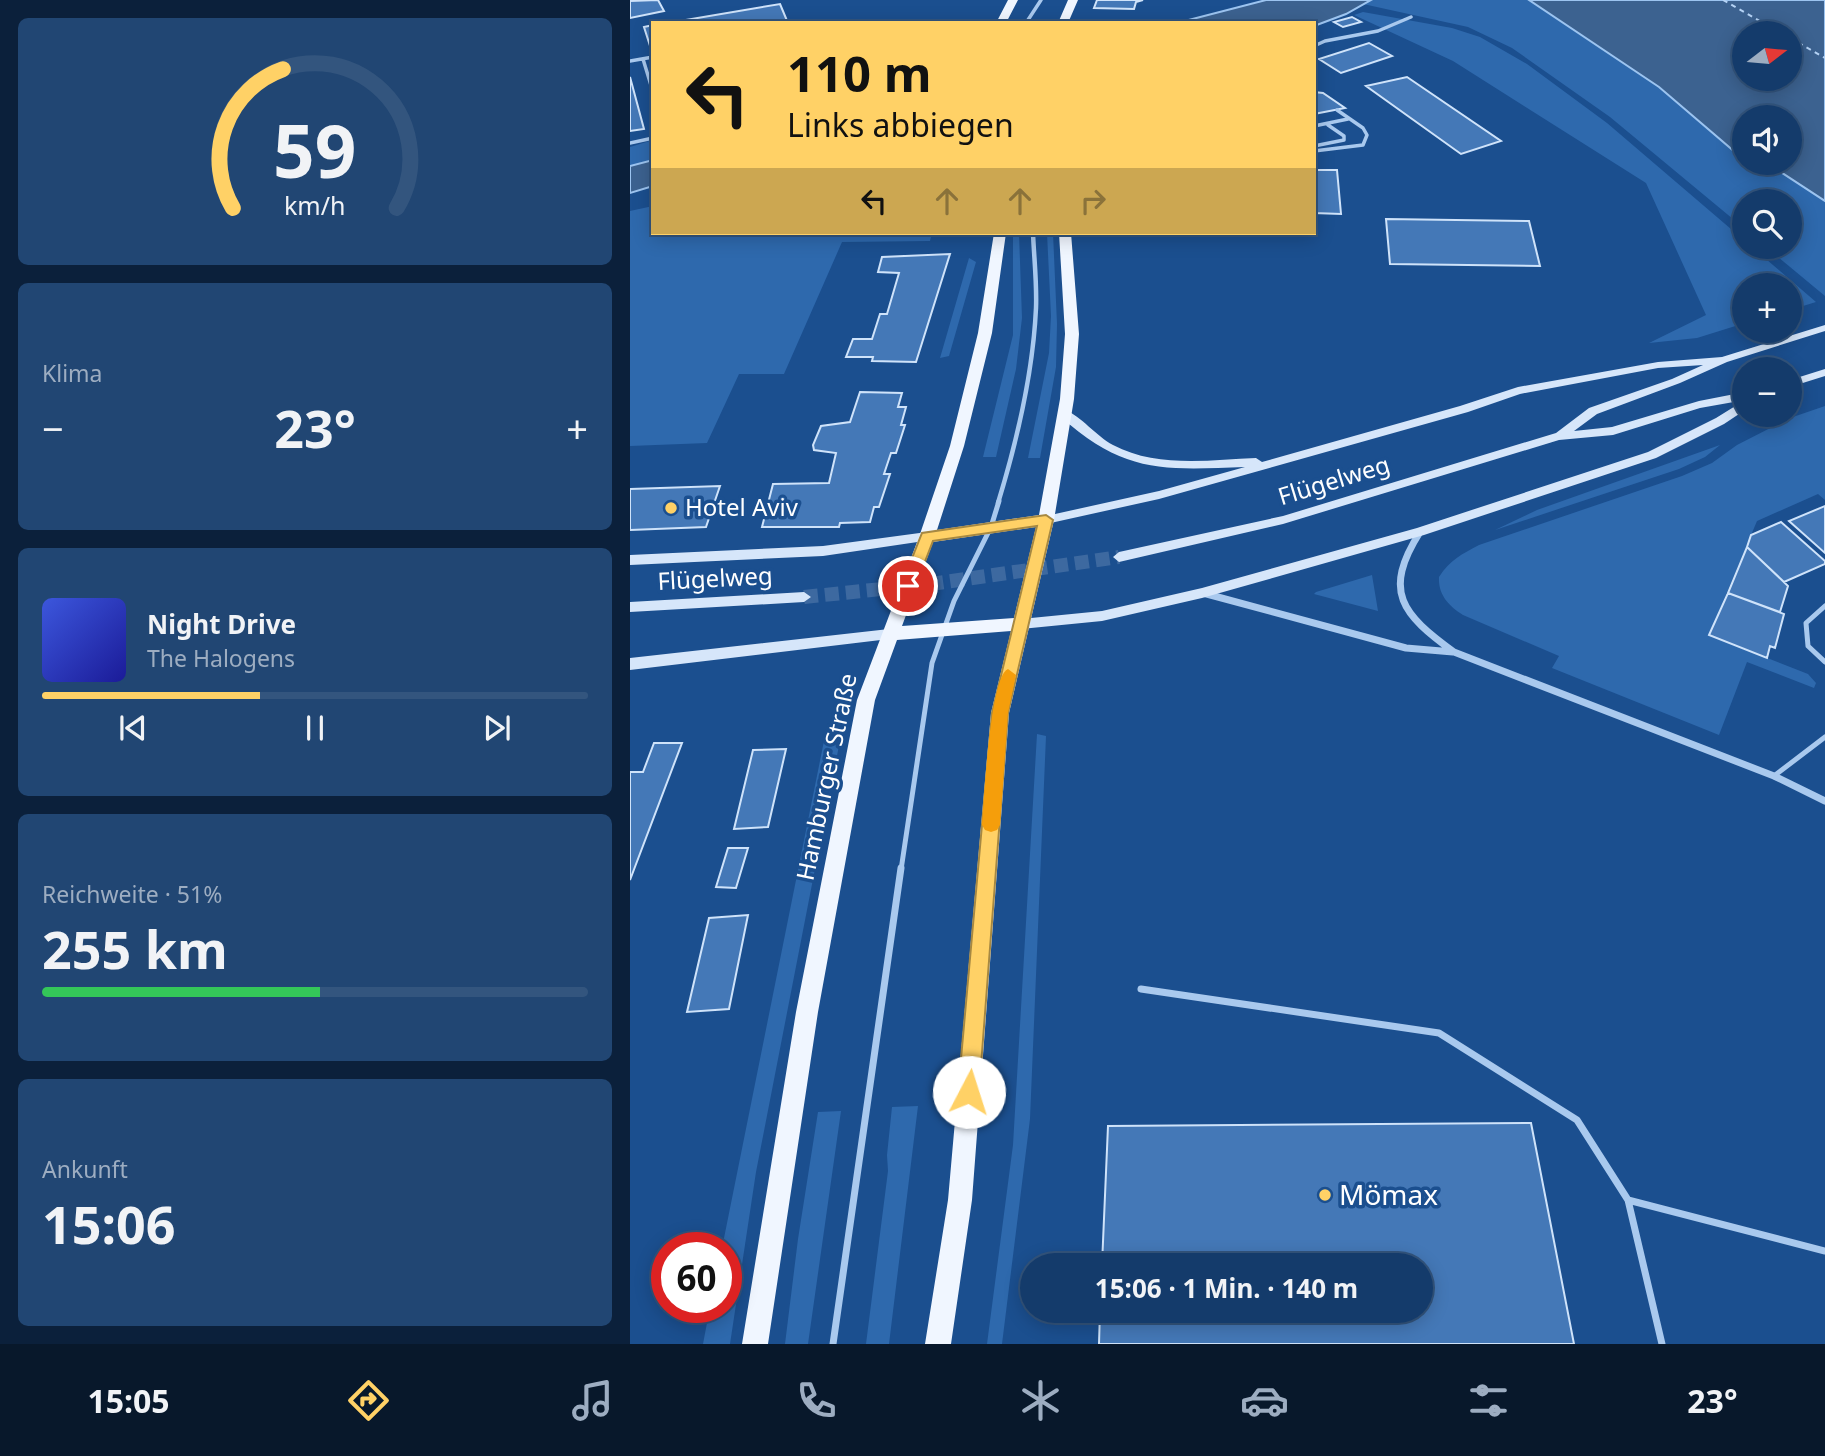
<!DOCTYPE html>
<html lang="de">
<meta charset="utf-8">
<style>
:root{--surface:#143b6b;--page:#214673;--text:#f1f3f6;--muted:#9dadc1;--line:#33557e;--accent:#ffd166}
body{margin:0;font-family:"Noto Sans",sans-serif;background:var(--page);color:var(--text);height:100vh;display:flex;flex-direction:column;font-size:26px;white-space:nowrap}
*{box-sizing:border-box;margin:0}
p{font-size:23px;color:var(--muted)}
.icon{flex:none;width:38px;height:38px;fill:none;stroke:currentColor;stroke-width:2;stroke-linecap:round;stroke-linejoin:round}
.map{position:relative;flex:1;overflow:hidden}
.drawer{display:flex;flex-direction:column;gap:18px;padding:18px;background:#0b203b;width:630px}
.drawer>*{flex:none}
.banner{position:absolute;left:21px;top:21px;width:665px;height:214px;border-radius:0px;box-shadow:0 4px 18px #0003,0 0 0 2px var(--line);background:#ffd166;color:#111;overflow:hidden}
.needle{width:46px;rotate:74deg}
.buttons{position:absolute;left:1102px;top:21px;display:grid;gap:14px}
.buttons a{display:grid;place-items:center;width:70px;height:70px;border-radius:50%;background:var(--surface);box-shadow:0 4px 18px #0003,0 0 0 2px var(--line);font-size:35px}
.speed{position:absolute;left:21px;top:1232px;display:flex;gap:14px;font-size:35px;font-weight:700;text-align:center}
.speed>*{display:grid;place-content:center;width:91px;height:91px;border-radius:50%;background:var(--surface);box-shadow:0 4px 18px #0003,0 0 0 2px var(--line);line-height:1}
.speed .limit{border:10px solid #d22;background:#fff;color:#111}
.pin{position:absolute;display:grid;place-items:center;width:60px;height:60px;color:#fff;margin:-30px;border:4px solid #fff;border-radius:50%;box-shadow:0 2px 7px #0007}
.me{position:absolute;width:77px;margin:-38px;rotate:5deg;stroke-linejoin:round;filter:drop-shadow(0 0 5px #0008)}
.turn{display:flex;align-items:center;gap:24px;height:147px;padding:0 21px;font-size:32px}
.turn .icon{width:91px;height:91px;stroke-width:2.5}
.turn b{display:block;font-size:49px;line-height:60px}
.lanes{display:flex;align-items:center;height:66px;padding:0 21px;background:#0003;justify-content:center;gap:35px;direction:ltr}
.lanes .off{opacity:.35}
.big{font-size:52px;font-weight:700;line-height:1.1}
.drawer .tile{flex:1;display:flex;flex-direction:column;justify-content:center;gap:10px;min-width:0;padding:0 24px;border-radius:10px;background:var(--page)}
.drawer .dial{align-items:center;gap:0}
.dial svg{height:182px;overflow:visible;fill:none;stroke:var(--line);stroke-width:7;stroke-linecap:round;text-anchor:middle}
.dial text{fill:var(--text);stroke:none}
.song{display:flex;align-items:center;gap:21px}
.cover{width:84px;height:84px;border-radius:10px;background:linear-gradient(135deg,hsl(230 70% 55%),hsl(240 70% 35%))}
.played{height:7px;border-radius:4px;background:linear-gradient(90deg,var(--accent) 40%,var(--line) 40%)}
.keys{display:flex;justify-content:space-around;direction:ltr}
.heat{display:flex;justify-content:space-between;align-items:center;font-size:38px;direction:ltr}
.charge{height:10px;border-radius:5px;background:linear-gradient(90deg,#34c759 51%,var(--line) 0)}
.trip{position:absolute;left:390px;top:1253px;width:413px;height:70px;border-radius:35px;background:var(--surface);box-shadow:0 4px 18px #0003,0 0 0 2px var(--line);font-weight:700;line-height:70px;text-align:center}
.dock{display:flex;height:112px;justify-content:space-around;align-items:center;background:#08182b;color:var(--muted)}
.dock .icon{width:49px;height:49px}
.dock .active{color:var(--accent)}
.dock b{font-size:32px;color:var(--text)}
main{display:flex;flex:1;min-height:0}
.map>svg:first-child{display:block}
.green{fill:#2e69ad}
.water{fill:#3c6290;stroke:#9cc4f0;stroke-width:2;fill-rule:evenodd}
.lines{fill:none;stroke-linecap:round;stroke-linejoin:round}
.ferry{stroke:#b5d3f5;stroke-width:2;stroke-dasharray:5 4.5;stroke-linecap:butt}
.building{fill:#4478b7;stroke:#cfe3fa;stroke-width:2}
.secondary-tunnel{stroke:#3d69a0;stroke-width:14;stroke-dasharray:14 7;stroke-linecap:butt}
.lane-far3{stroke:#a9c9ee;stroke-width:3.5}
.lane-far2{stroke:#a9c9ee;stroke-width:4.5}
.lane-far1{stroke:#a9c9ee;stroke-width:5}
.lane{stroke:#a9c9ee;stroke-width:7}
.street{stroke:#a9c9ee;stroke-width:7}
.secondary{fill:#d6e6fa;fill-rule:evenodd}
.primary{fill:#f0f6ff;fill-rule:evenodd}
.route{fill:#ffd166;stroke:#a68842;stroke-width:2}
.slow{fill:#f59e0b}
.poi-dot{fill:#ffd166;stroke:#1b4f8f;stroke-width:2.5}
.labels{text-anchor:middle;stroke-width:7;stroke-linejoin:round;paint-order:stroke}
.street-label{font-size:24px;fill:#fff;stroke:#1b4f8f}
.poi-label{font-size:24px;fill:#fff;stroke:#1b4f8f;text-anchor:start}
.near-poi-label{font-size:28px;fill:#fff;stroke:#1b4f8f;text-anchor:start}
</style>
<main>
<section class="drawer">
<div class="tile dial"><svg viewBox="0 0 100 80">
<path d="M14 69A42 42 0 1 1 86 69"/>
<path d="M14 69A42 42 0 0 1 36 8" stroke="#ffd166"/>
<text x="50" y="56" font-size="32" font-weight="700">59</text>
<text x="50" y="72" font-size="11">km/h</text>
</svg></div>
<div class="tile"><p>Klima</p>
<div class="heat"><a>−</a><b class="big">23°</b><a>+</a></div>
</div>
<div class="tile">
<div class="song"><i class="cover"></i><div><b>Night Drive</b><p>The Halogens</p></div></div>
<div class="played"></div>
<div class="keys"><svg class="icon" aria-label="previous" viewBox="0 0 24 24"><path d="M18 5L8 12l10 7zM5 5v14"/></svg><svg class="icon" aria-label="pause" viewBox="0 0 24 24"><path d="M8 5v14M16 5v14"/></svg><svg class="icon" aria-label="next" viewBox="0 0 24 24"><path d="M6 5l10 7-10 7zM19 5v14"/></svg></div>
</div>
<div class="tile"><p>Reichweite · 51%</p><b class="big">255 km</b><div class="charge"></div></div>
<div class="tile"><p>Ankunft</p><b class="big">15:06</b></div>
</section>
<div class="map">
<svg width="1195" height="1344" viewBox="0 0 1195 1344">
<rect width="100%" height="100%" fill="#1b4f8f"/>
<path class="green" d="M741,0H899L1029,87L1115,159V163H1137L1195,201V296L1136,247H1160V201H1115V229L980,117L882,48L838,27L733,4Z
M733,12L822,28L850,37L897,64L977,123L1115,241V247H1122L1186,302L1160,310V285H1115V323L1067,338L1019,343L1076,315L1016,183L823,61L724,15Z
M23,140V160L0,166V147Z
M23,206V233H302L300,241L212,242L154,374H109L77,443L0,446V211Z
M383,233H389L392,318L386,369L366,457H353L383,335Z
M417,233H423L427,324L426,367L410,458H398L419,353L421,316Z
M339,258L346,262L319,356L310,358Z
M1195,406V500L1188,494L1127,521L1079,635L1178,674L1186,683L1184,688L1117,662L1089,735L922,668L929,656L833,615C819,606 808,595 809,577C820,560 832,554 849,545L1052,476L1082,463L1107,445L1160,418Z
M1090,445L1075,457L1049,469L865,530L907,510Z
M742,575L748,611L684,594L686,592Z
M213,725L126,1172L100,1344H73L80,1307H96V1248H92L197,726Z
M407,734L416,736L400,1119L372,1344H357L383,1145Z
M288,1106L259,1344H236L258,1171L257,1155L262,1107Z
M211,1111L178,1344H155L168,1239L188,1112Z"/>
<path class="water" d="M636,0H741L716,14L684,26V23H547Z
M899,0H1195V201L1137,163H1160V117H1115V159L1112,158L1029,87ZM1115,33H1160V79H1115Z
M23,160V186L0,193V166Z"/>
<g class="lines">
<path class="ferry" d="M1093,0L1151,33
M1160,38L1195,58"/>
</g>
<path class="building" d="M28,0L34,11L0,18V1Z
M467,0H513L506,2L504,9L464,8Z
M150,4L158,23H38Z
M722,17L731,22L713,27L704,22Z
M23,25V49H21L14,27Z
M739,43L762,56L711,73L689,59Z
M0,77L14,129L0,131Z
M777,77L871,141L831,154L736,86Z
M684,92L693,93L715,108L684,114Z
M684,170H707L711,214L684,213Z
M756,219L899,221L910,266L760,264Z
M320,254L286,362L242,361L243,357H216L223,339H242L250,314H257L269,273L248,272L252,257Z
M230,392L272,393L268,407H276L271,425H275L266,453H261L254,474H260L249,507H244L240,522L210,523L209,527H132L143,484L199,483L206,453L184,450L183,445L191,426L220,422Z
M90,486L76,527L0,530V489Z
M1195,506V553L1159,521Z
M1151,522L1195,561V564L1154,582L1117,547L1121,535Z
M1117,547L1158,586L1150,612L1098,593Z
M1098,593L1154,614L1145,648L1140,646L1137,658L1079,635Z
M24,743H52L0,880V772H13Z
M156,749L138,827L104,829L123,750Z
M98,848H118L106,888L86,887Z
M118,915L99,1009L57,1012L79,918Z
M901,1123L944,1344H469L470,1311H791V1265H472L478,1126Z"/>
<g class="lines">
<path class="secondary-tunnel" d="M174,597L301,584L489,557"/>
<path class="lane-far3" d="M396,23L411,0
M684,46L695,41L748,31L781,17
M13,59L23,92
M0,61L23,57
M684,126L718,119
M0,143L23,138
M684,146L714,140V136L698,125
M684,151L733,145L737,135L733,128L707,110"/>
<path class="lane-far2" d="M368,503C387,441 403,373 406,308C407,283 404,258 403,233"/>
<path class="lane-far1" d="M1195,606L1176,623L1178,646L1195,662
M1144,776L1195,737
M271,870L302,663L324,601L361,527L369,501"/>
<path class="lane" d="M511,989L809,1033L947,1120L998,1200L1032,1344
M998,1200L1195,1251
M203,1344L271,868"/>
<path class="street" d="M790,532C752,592 772,614 824,652L1144,776L1195,801
M573,593L776,648L823,652"/>
<path class="secondary" d="M1195,325V331L1097,362L1050,383L967,414L944,431L982,427L1069,401L1115,392V400L1070,408L983,435L929,440L653,524L489,562L483,557L489,552L653,516L926,433L959,408L1042,379L1073,365L1028,368L890,394L838,412L529,499L416,524L410,520L416,516L529,491L615,467C534,470 495,474 431,417L429,414L435,410C451,416 466,436 483,445C526,468 579,460 626,458L632,462L830,406L888,387L1028,362L1092,357Z
M1195,369V376L1160,387V380Z
M1115,400V410L1094,424L1026,458L794,535L572,598L472,621L391,629L384,624L391,619L472,611L572,588L787,528L1018,452L1086,418Z
M297,532L303,537L301,540L193,556L0,565V555L193,546Z
M174,592L181,597L174,602L0,612V602Z
M259,629L266,634L259,639L0,670V658Z"/>
<path class="primary" d="M378,0H388L376,23H366Z
M438,0H448L438,23H428Z
M364,233H376L362,333L334,446L307,530L409,515L430,399L435,334L429,233H441L449,334L444,399L424,520L379,713L342,1200L321,1344H295L318,1200L361,713L381,631L267,640L245,700L188,1012L138,1344H112L166,1012L227,700L289,537L320,446L348,333ZM406,527L384,618L272,626L303,542Z"/>
</g>
<path class="route" d="M416,515L423,520L378,713L349,1092L346,1099L339,1102L331,1099L328,1092L362,713L407,526L303,541L284,590H273L271,586L292,533Z"/>
<path class="slow" d="M378,669L386,675L378,713L370,825L367,830L361,832L355,830L352,825C354,801 360,675 378,669Z"/>
<g class="poi-dot">
<circle cx="41" cy="508" r="7"/>
<circle cx="695" cy="1195" r="7"/>
</g>
<g class="labels">
<g class="street-label">
<text transform="translate(704 481) rotate(-17)" y="8">Flügelweg</text>
<text transform="translate(85 579) rotate(-3)" y="8">Flügelweg</text>
<text transform="translate(197 777) rotate(-78)" y="8">Hamburger Straße</text>
</g>
<g class="poi-label">
<text x="55" y="516">Hotel Aviv</text>
</g>
<g class="near-poi-label">
<text x="709" y="1205">Mömax</text>
</g>
</g>
</svg>
<div class="buttons">
<a><svg class="needle" viewBox="-14 -14 28 28"><path d="M0-13l5 13h-10z" fill="#e53935"/><path d="M0 13l5-13h-10z" fill="#9dadc1"/></svg></a>
<a><svg class="icon" aria-label="sound" viewBox="0 0 24 24"><path d="M4 9h4l5-4v14l-5-4H4zM17 9q2 3 0 6"/></svg></a>
<a><svg class="icon" aria-label="search" viewBox="0 0 24 24"><circle cx="10" cy="10" r="6"/><path d="M15 15l6 6"/></svg></a>
<a>+</a>
<a>−</a>
</div>
<div class="speed"><div class="limit">60</div></div>
<div class="pin" style="left:278px;top:586px;background:#d93025"><svg class="icon" aria-label="arrive" viewBox="0 0 24 24"><path d="M6 21V4h12l-3 4 3 4H6"/></svg></div>
<svg class="me" style="left:339px;top:1092px" viewBox="-20 -20 40 40"><circle r="19" fill="#fff"/><path d="M0-13L10 11 0 6-10 11z" fill="#ffd166"/></svg>
<div class="trip">15:06 · 1 Min. · 140 m</div>
<div class="banner">
<div class="turn"><svg class="icon" aria-label="left" viewBox="0 0 24 24"><path d="M17 20v-9H6M10 6l-5 5 5 5"/></svg><div><b>110 m</b>Links abbiegen</div></div>
<div class="lanes"><svg class="icon" aria-label="left" viewBox="0 0 24 24"><path d="M17 20v-9H6M10 6l-5 5 5 5"/></svg><svg class="icon off" aria-label="ahead" viewBox="0 0 24 24"><path d="M12 20V5M6 11l6-6 6 6"/></svg><svg class="icon off" aria-label="ahead" viewBox="0 0 24 24"><path d="M12 20V5M6 11l6-6 6 6"/></svg><svg class="icon off" aria-label="right" viewBox="0 0 24 24"><path d="M7 20v-9h11M14 6l5 5-5 5"/></svg></div>
</div>
</div>
</main>
<nav class="dock">
<b>15:05</b>
<svg class="icon active" aria-label="directions" viewBox="0 0 24 24"><path d="M12 3l9 9-9 9-9-9zM9 14v-3h6M13 9l2 2-2 2"/></svg>
<svg class="icon" aria-label="music" viewBox="0 0 24 24"><path d="M9 18V5l10-2v13"/><circle cx="6" cy="18" r="3"/><circle cx="16" cy="16" r="3"/></svg>
<svg class="icon" aria-label="phone" viewBox="0 0 24 24"><path d="M5 4h4l2 5-3 2q2 4 5 5l2-3 5 2v4C11 20 4 13 5 4z"/></svg>
<svg class="icon" aria-label="climate" viewBox="0 0 24 24"><path d="M12 3v18M4 7l16 10M4 17L20 7"/></svg>
<svg class="icon" aria-label="car" viewBox="0 0 24 24"><path d="M5 17H2v-5l4-1 3-4h7l3 4 3 1v5h-3M9 17h6M6 11h13"/><circle cx="7" cy="17" r="2"/><circle cx="17" cy="17" r="2"/></svg>
<svg class="icon" aria-label="filters" viewBox="0 0 24 24"><path d="M4 7h16M4 17h16"/><circle cx="9" cy="7" r="2"/><circle cx="15" cy="17" r="2"/></svg>
<b>23°</b>
</nav>
